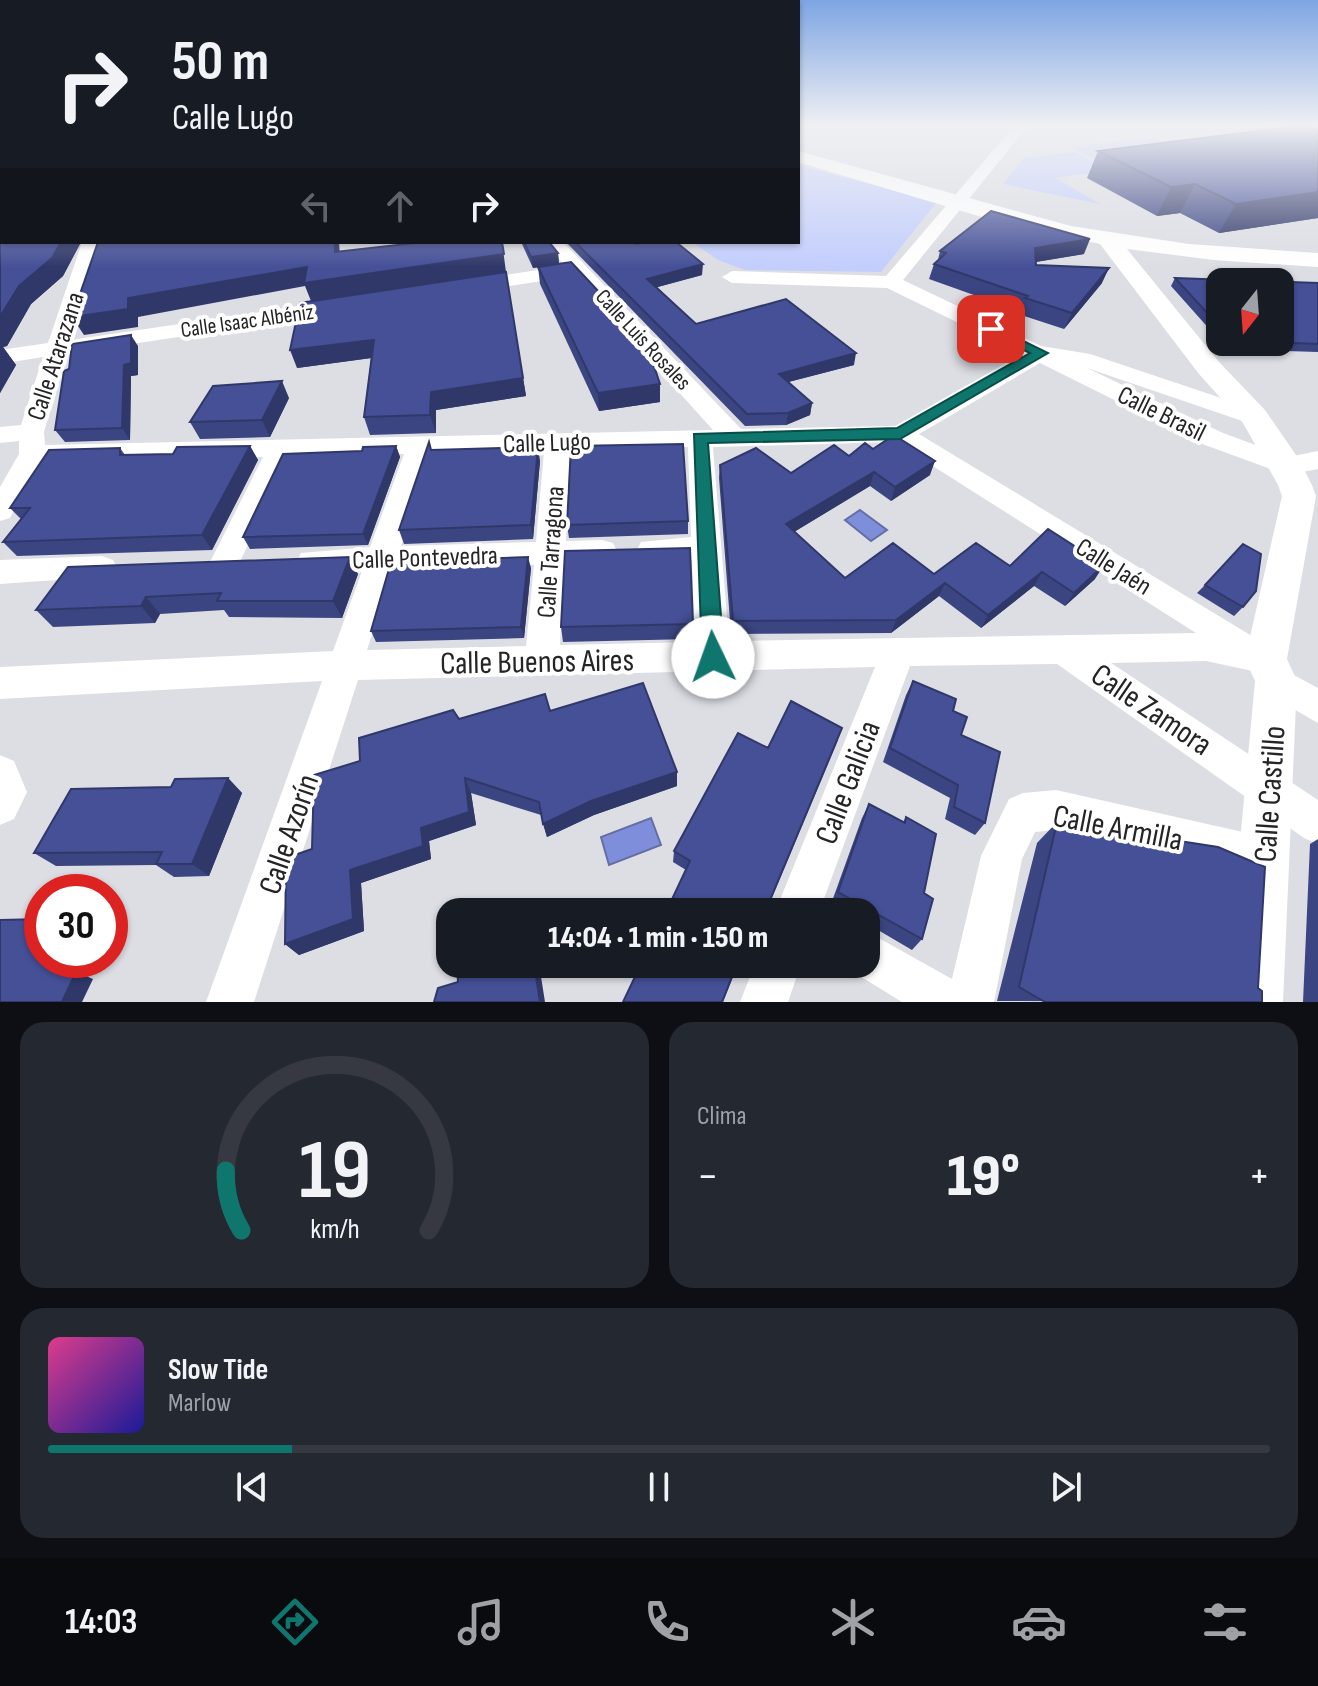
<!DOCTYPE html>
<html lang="es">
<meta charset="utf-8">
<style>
:root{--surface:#171b24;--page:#242831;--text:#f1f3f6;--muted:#9ea1a6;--line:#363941;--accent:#0f766e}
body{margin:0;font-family:"Sofia Sans Condensed",sans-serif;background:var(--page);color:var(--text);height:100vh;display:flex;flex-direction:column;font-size:30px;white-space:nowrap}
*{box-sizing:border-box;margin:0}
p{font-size:26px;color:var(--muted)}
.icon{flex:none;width:44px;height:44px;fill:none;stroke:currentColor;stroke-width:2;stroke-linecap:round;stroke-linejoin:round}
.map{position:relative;height:1002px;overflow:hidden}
.panel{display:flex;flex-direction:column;gap:20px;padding:20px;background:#0d0f14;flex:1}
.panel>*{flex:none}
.banner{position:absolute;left:0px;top:0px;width:800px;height:244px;box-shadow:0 2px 6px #0004;background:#171b24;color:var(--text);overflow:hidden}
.needle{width:52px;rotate:197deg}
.fabs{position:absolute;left:1206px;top:268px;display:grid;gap:16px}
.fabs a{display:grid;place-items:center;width:88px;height:88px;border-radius:16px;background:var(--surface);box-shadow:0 2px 6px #0004;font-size:40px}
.speed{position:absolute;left:24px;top:874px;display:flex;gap:16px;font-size:40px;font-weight:700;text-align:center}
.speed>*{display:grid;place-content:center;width:104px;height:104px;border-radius:50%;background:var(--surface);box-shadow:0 2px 6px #0004;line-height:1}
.speed .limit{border:12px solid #d22;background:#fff;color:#111}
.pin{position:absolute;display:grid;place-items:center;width:68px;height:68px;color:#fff;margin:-34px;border-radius:16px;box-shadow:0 4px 12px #0006}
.me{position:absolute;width:88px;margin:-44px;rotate:357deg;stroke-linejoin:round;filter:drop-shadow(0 0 6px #0008)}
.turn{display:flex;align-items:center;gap:28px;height:168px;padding:0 40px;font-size:36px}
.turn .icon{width:104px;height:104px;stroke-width:2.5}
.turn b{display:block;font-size:56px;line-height:68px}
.lanes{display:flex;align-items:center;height:76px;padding:0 40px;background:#0003;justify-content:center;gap:40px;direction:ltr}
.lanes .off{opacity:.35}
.big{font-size:60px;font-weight:800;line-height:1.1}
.panel .tile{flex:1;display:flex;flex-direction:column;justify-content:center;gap:12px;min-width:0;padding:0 28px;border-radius:24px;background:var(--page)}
.panel .dial{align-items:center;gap:0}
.dial svg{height:208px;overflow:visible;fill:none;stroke:var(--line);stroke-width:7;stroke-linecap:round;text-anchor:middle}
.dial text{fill:var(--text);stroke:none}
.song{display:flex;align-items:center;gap:24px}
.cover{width:96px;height:96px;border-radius:12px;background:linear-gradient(135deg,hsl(330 70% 55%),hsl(240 70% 35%))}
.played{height:8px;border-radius:4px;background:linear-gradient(90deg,var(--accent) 20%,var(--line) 20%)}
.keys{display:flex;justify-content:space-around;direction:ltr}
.heat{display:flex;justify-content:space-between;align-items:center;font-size:44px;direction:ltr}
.panel .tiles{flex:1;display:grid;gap:20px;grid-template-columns:1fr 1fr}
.tile:last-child{grid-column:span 2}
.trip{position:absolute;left:436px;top:898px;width:444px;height:80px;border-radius:24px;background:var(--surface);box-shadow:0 2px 6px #0004;font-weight:800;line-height:80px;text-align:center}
.dock{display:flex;height:128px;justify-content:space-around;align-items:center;background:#090b0e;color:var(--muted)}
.dock .icon{width:56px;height:56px}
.dock .selected{color:var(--accent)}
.dock b{font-size:36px;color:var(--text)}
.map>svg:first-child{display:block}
.green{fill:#c3cefd}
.water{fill:#7f8edb;stroke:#646ea5;stroke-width:2}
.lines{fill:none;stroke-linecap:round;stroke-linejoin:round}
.minor{fill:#fff;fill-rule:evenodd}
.tertiary{fill:#fff;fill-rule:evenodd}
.wall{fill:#3b4582}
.shaded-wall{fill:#30386a}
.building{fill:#455097;stroke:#30386a;stroke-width:2}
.route{fill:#0f766e;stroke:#0a4d48;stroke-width:2}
.labels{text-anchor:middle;stroke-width:8;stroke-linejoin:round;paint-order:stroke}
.far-street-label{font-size:22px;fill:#252527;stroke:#fff}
.street-label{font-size:26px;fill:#252527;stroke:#fff}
.near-street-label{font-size:32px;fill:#252527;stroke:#fff}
</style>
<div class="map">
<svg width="1318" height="1002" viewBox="0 0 1318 1002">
<rect width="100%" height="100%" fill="#dcdee4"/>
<path class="green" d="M1152,138L1199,159L1113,169L1071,147Z
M1075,152L1110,170L1055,178L1100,204L1003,184L1024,158Z
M798,165L937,202L881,272L745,270L718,260L692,242H798Z"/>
<path class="water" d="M860,510L887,530L871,541L845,520Z
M651,818L661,845L609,865L601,837Z"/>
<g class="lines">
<path class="minor" d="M1014,126H1028L903,280L1041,346L1090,354L1263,412L1266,417L1263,422L1254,425L1087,368L1223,433L1288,457L1318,451V469L1287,475L1205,445L1040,363L919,434L1265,644L1278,649L1283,659L1279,667L1318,688V723L1264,692L1258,681L1262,673L1206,661L1111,663L1318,800V844L1304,838L1057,664L910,666L819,912H775L875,667L358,680L254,1002H206L322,681L0,699V667L333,651L362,571L312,573L301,569L297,561L301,553L370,547L404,454L290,457L235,572L224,576L213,572L209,564L263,457L41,462L10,518L0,521V487L19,454V441L0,443V427L21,425L43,357L0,364V350L48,343L82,242H100L71,340L335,301L345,307L335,313L67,354L44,432L45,445L713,430L574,276L472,292L462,286L472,280L565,266L544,242H563L741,429L895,426L1022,354L887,288L732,283L722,277L732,271L886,276ZM895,442L1196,633L729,641L713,447ZM688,447L691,537L641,542L637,550L641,558L652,561L692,560L695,642L560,645L564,564L613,559L617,551L613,543L602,540L566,541L570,450ZM544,451L536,542L401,546L431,453ZM534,565L526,646L367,650L393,570Z
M102,556L113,560L117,568L113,576L0,584V560Z
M0,755L14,761L27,792L14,819L0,825Z
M1056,790L1265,837L1280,843L1286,858L1280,873L1265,879L1056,830L1035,832L1022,859L994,1002H902L850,970L847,964H866V931L952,979L981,856L1009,799L1023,793Z
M755,964H801L788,1002H740Z"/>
<path class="tertiary" d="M798,151L1071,226L1189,244L1318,253V267L1214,260L1127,249L1219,362L1265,410L1298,458L1312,485L1316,496L1287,659L1297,681L1283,1002H1225L1255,681L1245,659L1282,496L1278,485L1243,423L1199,374L1100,244L985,218L798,162Z"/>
</g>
<path class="wall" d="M0,126H2V242H81L63,276L31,304L7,346L3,347L16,365L0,393Z
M1318,126V218L1219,233L1180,213L1157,216L1087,178L1098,151Z
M521,242H549L558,253L559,264L660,384V402L599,411L540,284L538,267L533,268Z
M566,242H634L702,275L657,287L696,324L854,365L788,382L812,403L810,415L786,425L745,426Z
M940,251L1084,254L1036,262V265L1102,283L1064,329L1018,314L1019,311L929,279L934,264L938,260Z
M506,272L526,396L436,410V433L370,435L364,417L371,358L297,368Z
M1175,278L1318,283V352L1228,349L1221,342H1280L1220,282V341L1171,286Z
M138,346V375L131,376L130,440L65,442L55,430L69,369Z
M289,398L270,437L200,439L190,422Z
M250,446L258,460L212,550L17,556L3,542L21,519L10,508L120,448L125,455L173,454Z
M396,446L400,457L368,545L250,549L243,537Z
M873,449L930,475L891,501L870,486L794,532L845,578L934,574L1010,566L1095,579L1065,606L1034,586L981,628L939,596L891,633L731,634L719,478L720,465L791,473Z
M540,461L533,539L404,544L399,530Z
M688,521V534L569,538L567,525Z
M68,567L358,574L342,618L229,617L224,610L160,614L155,623L53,627L36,610Z
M531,568L524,638L376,642L371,631Z
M1205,585L1243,607L1234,616L1197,593Z
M693,624L692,639L563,642L561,627Z
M913,681L953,711L985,823L975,835L945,819L950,798L883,762L906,695Z
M550,711L677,786L594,815L547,837L541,815L471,793L476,825L429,841L431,859L361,883L364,931L299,955L285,944L312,849L360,761L459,719Z
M838,740L766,912H666L686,870L673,862L674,851L768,748Z
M228,778L242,793L209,876L174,877L156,865L56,866L34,853L171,787Z
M869,804L903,822L906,817L922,939L912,950L866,923V912H846L831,904L862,818Z
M1057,822L1262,1002L997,1001L1037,843Z
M1318,839V1002H1303L1310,844Z
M641,964H744L739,976L735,972L723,1002H623Z"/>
<path class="shaded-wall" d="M1195,184L1180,213L1157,216L1171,187Z
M1318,192V218L1219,233L1236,204Z
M1090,239L1084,254L1029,263L1035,248Z
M61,242H81L63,276L31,304L7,346L3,347L16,365L0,393V317L19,286Z
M335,242H339L341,270L335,252Z
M502,242L506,272L311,301L305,286L138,317V327L84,335L72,317L128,298L307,267Z
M558,253L559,264L533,268L531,257Z
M703,264L702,275L647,290V279Z
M1109,268L1102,283L1064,329L1072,313Z
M131,335L138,346V375L131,376L130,440L122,428L124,365Z
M374,340L379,357L297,368L290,350Z
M856,353L854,365L777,385L779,374Z
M523,378L526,396L436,410V433L430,415L431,392Z
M282,381L289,398L270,437L262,420Z
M660,384V402L599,411L598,393Z
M812,403L810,415L786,425L788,413Z
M250,446L258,460L212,550L202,535Z
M396,446L400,457L368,545L363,534Z
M538,447L540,461L533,539L531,525Z
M935,461L930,475L891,501L895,487Z
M874,472L870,486L784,538L786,524Z
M350,557L358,574L342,618L333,601Z
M528,557L531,568L524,638L521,627Z
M1104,565L1095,579L1065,606L1074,593Z
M1042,572L1034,586L981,628L988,615Z
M945,583L939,596L891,633L896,620Z
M146,597L160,614L155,623L141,606Z
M677,772V786L594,815L547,837L543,824L591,801Z
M228,778L242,793L209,876L192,864Z
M465,778L471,793L476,825L429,841L431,859L361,883L364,931L299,955L285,944L350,870L421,828Z
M74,960H94L86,976L93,979L82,1002H62L68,973Z
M534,964H539L545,1002H540Z"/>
<path class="building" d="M0,126H2V223H0Z
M1298,126H1318V192L1236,204L1195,184L1171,187L1098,151Z
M991,211L1090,239L1035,248L1036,265L1109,268L1072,313L1025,298L1028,296L934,264L946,253L940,251Z
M0,236H2V242H61L52,258L19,286L0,317Z
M98,242H335V252L424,242H502L504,254L304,283L307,267L128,298V309L72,317Z
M524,242H549L558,253L531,257Z
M575,242H634L636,244L645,242H676L703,264L647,279L696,324L786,299L856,353L779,374L812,403L788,413L747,414Z
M571,262L646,342L660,384L598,393L538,267Z
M506,272L523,378L431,392L430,415L364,417L374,340L290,350L300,303Z
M1175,278L1318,283V344L1269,342H1280V282H1220V327Z
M131,335V363L124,365L122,428L55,430L64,371L69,369L72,344Z
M282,381L262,420L190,422L213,386Z
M894,435L935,461L895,487L874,472L786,524L845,578L893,543L934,574L976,543L1010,566L1048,529L1104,565L1074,593L1042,572L988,615L945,583L896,620L733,621L720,465L756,448L791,473L834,445L849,456L865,443L873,449Z
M429,442L431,450L538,447L531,525L399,530Z
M683,444L688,521L567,525L571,446Z
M250,446L202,535L3,542L30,508H10L49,450L120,448V455L173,454L177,447Z
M396,446L363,534L243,537L283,454L362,451L363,447Z
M1243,544L1261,554L1256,591L1243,607L1205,585Z
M690,548L693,624L561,627L565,551Z
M350,557L333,601H217L221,593L146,597L141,606L36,610L68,567Z
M528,557L521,627L371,631L391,562Z
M913,681L956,699L953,711L967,717L961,735L1000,752L985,823L954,807L958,785L890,748Z
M643,683L677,772L591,801L543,824L539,802L465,778L469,812L421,828L423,846L350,870L353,919L285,944L286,858L312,849L314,775L360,761L359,738L453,710L459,719L545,694L550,711Z
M791,701L842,728L765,912H666L690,861L674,851L738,733L768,748Z
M228,778L192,864H156L162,852L34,853L71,789L171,787L175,779Z
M869,804L905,823L906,817L936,834L924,893L933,899L922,939L838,892Z
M1057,822L1218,847L1265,867L1258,988L1262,991V1002H1045L1019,987Z
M42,919V960H74L68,973L76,972L62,1002H0V920Z
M457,964H534L540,1002H434L438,988L458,982Z
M641,964H743L741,968L737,964L722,1002H623Z"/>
<linearGradient id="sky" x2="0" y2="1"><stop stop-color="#7ea5e3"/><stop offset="0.47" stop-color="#eff0f3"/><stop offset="1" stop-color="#eff0f3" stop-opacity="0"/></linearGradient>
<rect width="1318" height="267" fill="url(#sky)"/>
<path class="route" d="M991,325L1048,353L900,439L708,443L724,657L721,663H706L702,657L694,434L897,428L1030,353L986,332L984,329Z"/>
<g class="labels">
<g class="far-street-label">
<text transform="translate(247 320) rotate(-8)" y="8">Calle Isaac Albéniz</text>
<text transform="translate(644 339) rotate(47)" y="8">Calle Luis Rosales</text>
</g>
<g class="street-label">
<text transform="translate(55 356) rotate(-72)" y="9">Calle Atarazana</text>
<text transform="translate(1162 413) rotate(26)" y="9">Calle Brasil</text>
<text transform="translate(547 442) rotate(-2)" y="9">Calle Lugo</text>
<text transform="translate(550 552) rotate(-86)" y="9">Calle Tarragona</text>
<text transform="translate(425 557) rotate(-2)" y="9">Calle Pontevedra</text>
<text transform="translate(1114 566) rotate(32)" y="9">Calle Jaén</text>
</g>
<g class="near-street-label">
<text transform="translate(537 661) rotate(-1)" y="11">Calle Buenos Aires</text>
<text transform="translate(1152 709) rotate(34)" y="11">Calle Zamora</text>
<text transform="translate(847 782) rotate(-69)" y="11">Calle Galicia</text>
<text transform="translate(1269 794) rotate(-86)" y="11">Calle Castillo</text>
<text transform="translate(1118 827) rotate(11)" y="11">Calle Armilla</text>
<text transform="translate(288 834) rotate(-71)" y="11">Calle Azorín</text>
</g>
</g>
</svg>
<div class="fabs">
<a><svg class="needle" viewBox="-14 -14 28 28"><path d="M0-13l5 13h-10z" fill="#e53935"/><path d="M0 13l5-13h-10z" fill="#9ea1a6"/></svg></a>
</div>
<div class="speed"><div class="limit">30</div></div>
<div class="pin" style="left:991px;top:329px;background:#d93025"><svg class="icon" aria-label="arrive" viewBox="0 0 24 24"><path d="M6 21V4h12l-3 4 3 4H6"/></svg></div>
<svg class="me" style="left:713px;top:657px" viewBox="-20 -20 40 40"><circle r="19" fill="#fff"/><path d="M0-13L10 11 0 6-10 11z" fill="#0f766e"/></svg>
<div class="trip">14:04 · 1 min · 150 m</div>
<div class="banner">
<div class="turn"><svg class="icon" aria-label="right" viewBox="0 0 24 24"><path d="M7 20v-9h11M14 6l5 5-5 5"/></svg><div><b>50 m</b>Calle Lugo</div></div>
<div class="lanes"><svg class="icon off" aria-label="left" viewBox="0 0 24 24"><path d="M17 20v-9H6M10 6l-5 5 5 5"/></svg><svg class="icon off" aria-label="ahead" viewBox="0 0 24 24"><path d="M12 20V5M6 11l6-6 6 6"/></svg><svg class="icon" aria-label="right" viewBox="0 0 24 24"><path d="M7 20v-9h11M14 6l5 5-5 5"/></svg></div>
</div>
</div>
<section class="panel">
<div class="tiles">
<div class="tile dial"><svg viewBox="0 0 100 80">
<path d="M14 69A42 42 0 1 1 86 69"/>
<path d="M14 69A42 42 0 0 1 8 46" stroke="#0f766e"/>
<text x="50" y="56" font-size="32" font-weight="700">19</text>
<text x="50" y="72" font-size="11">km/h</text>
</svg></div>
<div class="tile"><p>Clima</p>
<div class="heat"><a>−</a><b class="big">19°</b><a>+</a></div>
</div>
<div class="tile">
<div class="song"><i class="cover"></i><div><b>Slow Tide</b><p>Marlow</p></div></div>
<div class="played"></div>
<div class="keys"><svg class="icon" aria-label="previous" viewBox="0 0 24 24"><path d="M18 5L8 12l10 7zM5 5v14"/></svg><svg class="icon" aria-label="pause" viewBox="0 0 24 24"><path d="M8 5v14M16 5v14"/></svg><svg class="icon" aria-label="next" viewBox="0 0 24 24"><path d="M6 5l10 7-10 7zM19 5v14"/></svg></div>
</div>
</div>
</section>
<nav class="dock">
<b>14:03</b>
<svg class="icon selected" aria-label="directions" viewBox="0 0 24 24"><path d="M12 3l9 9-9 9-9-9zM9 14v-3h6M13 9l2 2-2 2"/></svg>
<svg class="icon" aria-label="music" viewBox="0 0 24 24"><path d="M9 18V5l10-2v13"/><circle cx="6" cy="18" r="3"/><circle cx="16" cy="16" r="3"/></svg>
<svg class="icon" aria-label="phone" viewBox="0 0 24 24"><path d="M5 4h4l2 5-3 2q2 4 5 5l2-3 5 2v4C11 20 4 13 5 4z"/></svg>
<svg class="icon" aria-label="climate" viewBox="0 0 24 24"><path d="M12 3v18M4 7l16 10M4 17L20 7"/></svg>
<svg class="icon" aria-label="car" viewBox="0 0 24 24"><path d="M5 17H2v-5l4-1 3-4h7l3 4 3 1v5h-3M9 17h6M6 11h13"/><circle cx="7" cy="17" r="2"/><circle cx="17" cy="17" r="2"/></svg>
<svg class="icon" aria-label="filters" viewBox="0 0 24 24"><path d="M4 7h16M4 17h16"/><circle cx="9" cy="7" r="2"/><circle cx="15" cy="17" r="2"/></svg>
</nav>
